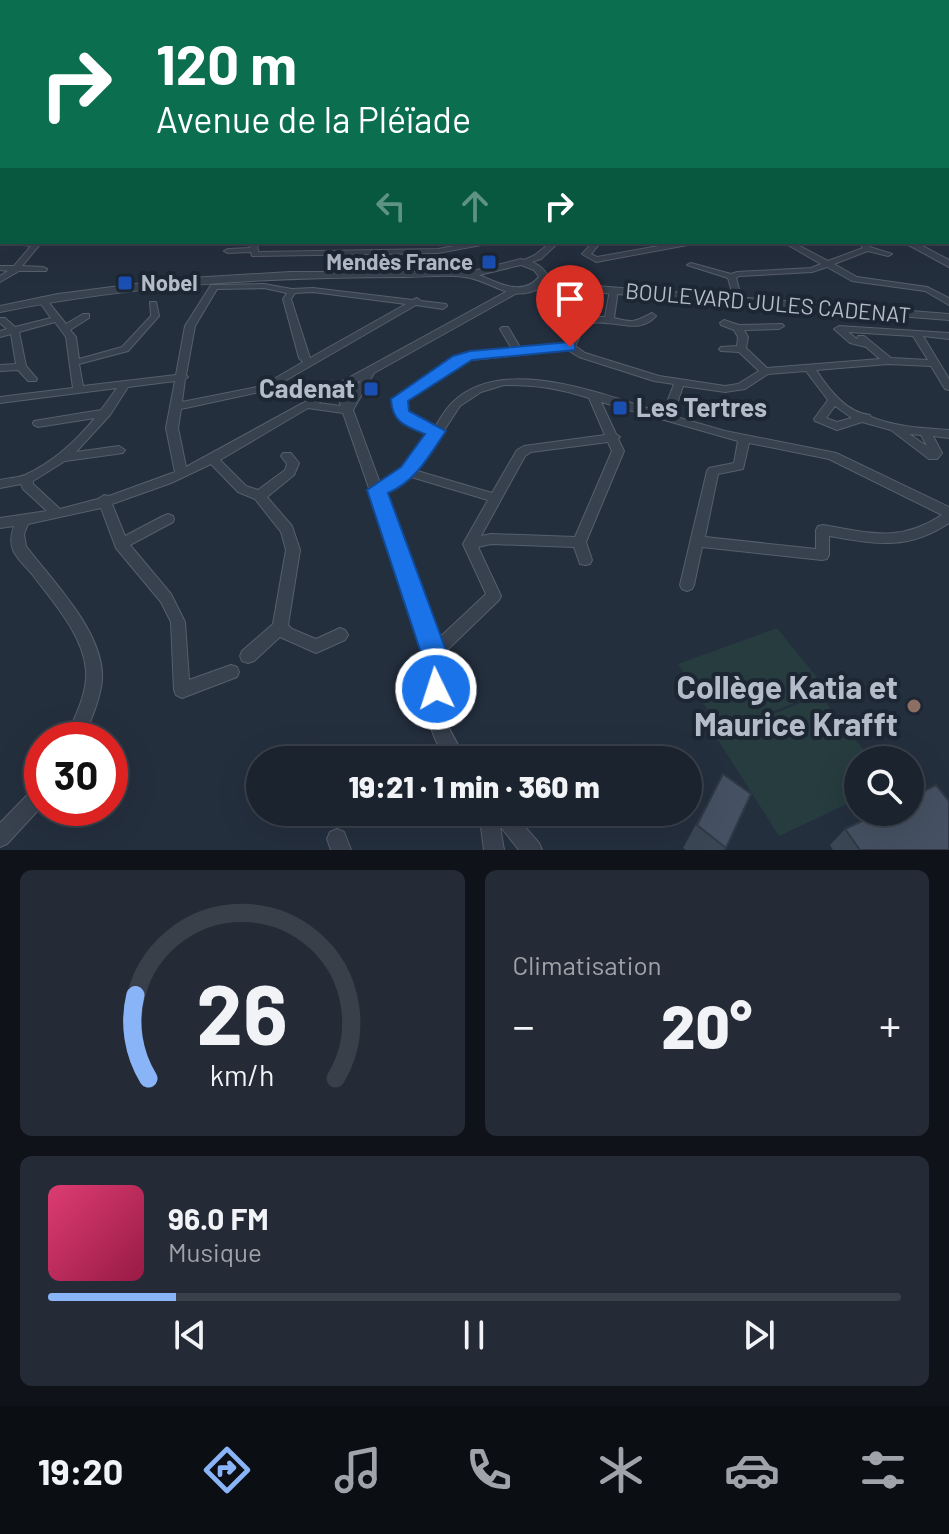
<!DOCTYPE html>
<html lang="fr">
<meta charset="utf-8">
<style>
:root{--surface:#1b232e;--page:#242b36;--text:#f1f3f6;--muted:#a0a4aa;--line:#39404a;--accent:#8ab4f8}
body{margin:0;font-family:Barlow,sans-serif;background:var(--page);color:var(--text);height:100vh;display:flex;flex-direction:column;font-size:30px;white-space:nowrap}
*{box-sizing:border-box;margin:0}
p{font-size:26px;color:var(--muted)}
.icon{flex:none;width:44px;height:44px;fill:none;stroke:currentColor;stroke-width:2;stroke-linecap:round;stroke-linejoin:round}
.map{position:relative;height:850px;overflow:hidden}
.drawer{display:flex;flex-direction:column;gap:20px;padding:20px;background:#0f1319;flex:1}
.drawer>*{flex:none}
.top-card{position:absolute;left:0px;top:0px;width:950px;height:244px;box-shadow:0 8px 32px #0002,0 0 0 2px var(--line);background:#0b6e4f;color:#fff;overflow:hidden}
.buttons{position:absolute;left:844px;top:746px;display:grid;gap:16px}
.buttons a{display:grid;place-items:center;width:80px;height:80px;border-radius:50%;background:var(--surface);box-shadow:0 8px 32px #0002,0 0 0 2px var(--line);font-size:40px}
.speed{position:absolute;left:24px;top:722px;display:flex;gap:16px;font-size:40px;font-weight:700;text-align:center}
.speed>*{display:grid;place-content:center;width:104px;height:104px;border-radius:50%;background:var(--surface);box-shadow:0 8px 32px #0002,0 0 0 2px var(--line);line-height:1}
.speed .limit{border:12px solid #d22;background:#fff;color:#111}
.pin{position:absolute;display:grid;place-items:center;width:68px;height:68px;color:#fff;margin:-82px -34px;border-radius:50% 50% 50% 0;rotate:-45deg;box-shadow:0 0 8px #0007}
.pin .icon{rotate:45deg}
.me{position:absolute;width:88px;margin:-44px;rotate:356deg;stroke-linejoin:round;filter:drop-shadow(0 0 6px #0008)}
.turn{display:flex;align-items:center;gap:28px;height:168px;padding:0 24px;font-size:36px}
.turn .icon{width:104px;height:104px;stroke-width:2.5}
.turn b{display:block;font-size:56px;line-height:68px}
.lanes{display:flex;align-items:center;height:76px;padding:0 24px;background:#0003;justify-content:center;gap:40px;direction:ltr}
.lanes .off{opacity:.35}
.big{font-size:60px;font-weight:800;line-height:1.1}
.drawer .widget{flex:1;display:flex;flex-direction:column;justify-content:center;gap:12px;min-width:0;padding:0 28px;border-radius:12px;background:var(--page)}
.drawer .dial{align-items:center;gap:0}
.dial svg{height:208px;overflow:visible;fill:none;stroke:var(--line);stroke-width:7;stroke-linecap:round;text-anchor:middle}
.dial text{fill:var(--text);stroke:none}
.song{display:flex;align-items:center;gap:24px}
.cover{width:96px;height:96px;border-radius:12px;background:linear-gradient(135deg,hsl(340 70% 55%),hsl(340 70% 35%))}
.played{height:8px;border-radius:4px;background:linear-gradient(90deg,var(--accent) 15%,var(--line) 15%)}
.keys{display:flex;justify-content:space-around;direction:ltr}
.heat{display:flex;justify-content:space-between;align-items:center;font-size:44px;direction:ltr}
.drawer .tiles{flex:1;display:grid;gap:20px;grid-template-columns:1fr 1fr}
.widget:last-child{grid-column:span 2}
.trip{position:absolute;left:246px;top:746px;width:456px;height:80px;border-radius:40px;background:var(--surface);box-shadow:0 8px 32px #0002,0 0 0 2px var(--line);font-weight:800;line-height:80px;text-align:center}
.tab-bar{display:flex;height:128px;justify-content:space-around;align-items:center;background:#0b0e12;color:var(--muted)}
.tab-bar .icon{width:56px;height:56px}
.tab-bar .selected{color:var(--accent)}
.tab-bar b{font-size:36px;color:var(--text)}
.map>svg:first-child{display:block}
.green{fill:#263c3f}
.lines{fill:none;stroke-linecap:round;stroke-linejoin:round}
.minor-casing{stroke:#565f6c;stroke-width:2}
.tertiary-casing{stroke:#565f6c;stroke-width:2}
.minor{fill:#38414e;fill-rule:evenodd}
.tertiary{fill:#38414e;fill-rule:evenodd}
.wall{fill:#3b4654}
.shaded-wall{fill:#303945}
.building{fill:#455162;stroke:#303945;stroke-width:2}
.route{fill:#1a73e8;stroke:#114b97;stroke-width:2}
.transit-dot{fill:#1a4fb4;stroke:#1d2633;stroke-width:3}
.education-dot{fill:#8d6e63;stroke:#1d2633;stroke-width:3}
.labels{text-anchor:middle;stroke-width:8;stroke-linejoin:round;paint-order:stroke}
.far-poi-label{font-size:22px;font-weight:bold;fill:#b4bcc9;stroke:#1d2633;text-anchor:end}
.far-street-label{font-size:22px;fill:#b4bcc9;stroke:#1d2633}
.poi-label{font-size:26px;font-weight:bold;fill:#b4bcc9;stroke:#1d2633;text-anchor:end}
.near-poi-label{font-size:32px;font-weight:bold;fill:#b4bcc9;stroke:#1d2633;text-anchor:end}
</style>
<div class="map">
<svg width="949" height="850" viewBox="0 0 949 850">
<rect width="100%" height="100%" fill="#242f3e"/>
<path class="green" d="M777,628L827,690L722,732L678,664Z
M820,695L872,760H858V799L779,836L716,737Z"/>
<g class="lines">
<g class="minor-casing">
<path id="minor" d="M948,165H949V169H948Z
M0,178H2V182H0Z
M11,242H42L22,266L43,267L47,269L46,271H19L0,282V276L8,271L0,270V266H14L31,246L15,244Z
M249,242H257L258,252L438,249L475,242H491L487,244L438,253L255,256H252L251,252L228,253L224,251L228,249L250,248Z
M551,242H559L541,259L522,265L518,263L535,255Z
M593,242H601L591,254L597,257L681,242H697L693,244L596,262L582,254Z
M783,242H792L828,261L863,248L859,242H867L870,247L892,254L888,256L868,251L834,264L857,277L927,287L949,298V305L925,291L852,281L827,267L812,272L739,276L736,278L741,296L737,299L733,296L728,278L687,265L691,263L731,274L737,272L811,268L821,264Z
M264,284L292,289L313,288L413,300L417,298L421,301L446,304L447,306L443,309L416,305L269,390L181,409L178,428L186,467L511,289H517V293L374,373L353,410L380,483C401,472 417,453 431,433C412,426 397,421 394,399L395,397L455,357L470,353L512,349L500,329L502,327H508L521,349L567,344L578,321L562,312V308H568L585,317H605L610,290L614,288L618,290L614,318C634,323 634,322 652,313L656,316C641,332 626,324 606,323C600,322 593,323 586,323L575,346L585,353L659,376L725,386L738,384L759,371L739,352L721,351L719,349L721,347L737,346L738,337L734,330L721,325L720,323L724,320L739,325L782,324L784,326L779,329L744,330L748,337L746,348L767,368L880,359L866,347L850,343L834,329L839,326L949,333V339L923,336L949,379V390L945,389L931,366L888,364L816,370C828,388 846,413 870,415L871,417C896,427 923,428 949,430V438L933,436L942,453L937,459H929L891,430L862,422L837,430L815,421L814,419L828,400L806,371L768,374L745,389L725,392L683,386L673,416L725,431L836,453L949,507V523C907,551 876,544 829,536V555L827,559L822,560L702,547L694,585L692,589L687,591L682,589L680,585L707,471L709,468L734,463L738,441L601,402L616,434L620,437L618,439L624,451L586,542L592,560L590,564L585,565L580,564L574,547L491,544L478,547L501,596L499,600L442,655C446,675 441,694 444,713C448,732 459,744 466,760H446C435,741 426,721 427,699C427,683 430,669 426,653L343,413L308,408L220,460L246,486L258,490L285,470L287,464L281,456L283,453H291L299,463L294,475L267,497L292,526L300,550L288,625L292,629L316,639L340,628L345,630L348,635L345,640L316,653L280,637L254,661L248,663L242,661L240,656L242,651L273,624L286,550L281,532L255,499L238,492L211,464L171,483L112,504L125,536L163,516L168,514L173,516L174,519L173,522L130,545L171,594L185,622L189,680L231,665L237,667L239,672L237,677L182,698L176,695L174,690L171,622L161,602L116,548L101,508L28,524L24,534L26,546C53,582 105,633 102,680C100,701 90,721 83,740H65C74,718 88,694 86,670C83,634 52,601 32,574C26,567 17,559 13,550C10,542 11,534 14,526L0,528V518L47,511L23,489L21,484L0,488V480C8,478 18,478 25,475C52,463 77,440 95,418L38,427L34,425L33,423L34,421L101,410L117,388L0,403V397L73,388L66,337L55,322L19,332L26,366L37,379L36,381H28L18,370L0,371V365L16,364L11,334L0,337V331L7,329L0,323V318H5L15,327L51,318L38,300L42,297L45,298L66,324L83,314H89V318L70,330L76,337L79,359L122,347L151,316L150,302H156L159,316L128,351L79,364L83,386L176,375L185,326L211,285ZM264,288L287,293L283,299L299,358L303,362L262,386L182,402L185,379L188,377L186,375L195,326L217,289ZM313,292L406,304L310,358L291,299L295,293ZM848,332L913,336L928,360L891,358L864,336H858L857,339ZM568,350L579,357L654,381L674,384L663,413C606,396 504,353 453,402C446,408 440,419 435,427C420,421 408,417 404,400L461,361ZM361,380L349,399L346,389ZM175,381L166,428L175,472L109,496L104,495L98,499L60,509L33,484V481L65,461L123,453L125,450L119,446L76,452L110,415L128,387ZM504,385C537,385 557,388 589,398L605,435L524,446L517,450L492,493L414,470L435,444L460,406L481,392ZM337,393L341,406L318,403ZM835,406L852,418L837,422L826,418ZM909,434L921,435L927,446ZM608,442L612,451L575,537L491,534L481,536L525,456L531,452ZM749,443L829,459L942,515C898,543 871,533 823,525L818,526L816,530V549L705,537L718,474L743,469ZM408,476L488,500L463,544L486,594L437,640L383,492Z
M42,783V806L7,844L0,847V823L36,786Z
M479,812H512L539,843L542,850H519L500,826L504,850H484Z
M337,829L344,832L351,850H331L327,839L330,832Z"/>
</g>
<g class="tertiary-casing">
<path id="tertiary" d="M903,242H915L949,260V267Z
M521,259C535,262 541,265 549,277L545,282L949,314V320L540,288C509,304 494,281 465,277C446,274 424,277 405,277C268,277 134,285 0,312V306L58,294L174,279L290,272H469ZM521,265L534,270L539,277C522,297 499,283 479,275Z"/>
</g>
<use href="#minor" class="minor"/>
<use href="#tertiary" class="tertiary"/>
</g>
<path class="wall" d="M723,774L726,848L724,850H686L683,848Z
M845,829L949,850H833L830,845Z"/>
<path class="shaded-wall" d="M2,155V167L0,168V156Z"/>
<path class="building" d="M0,135H2V155L0,156Z
M723,774L751,794L726,848L697,825Z
M936,785L949,801V850H860L845,829L881,812H910V798Z"/>
<linearGradient id="sky" x2="0" y2="1"><stop stop-color="#141a22"/><stop offset="0.53" stop-color="#3f4d63"/><stop offset="1" stop-color="#3f4d63" stop-opacity="0"/></linearGradient>
<rect width="949" height="254" fill="url(#sky)"/>
<path class="route" d="M570,342L575,343V350L472,360L408,401L409,411L446,431C429,456 416,481 388,493L447,653C451,670 453,682 446,698L436,702L426,698C421,685 424,668 421,653L367,490L401,467L425,434C405,426 392,422 391,399L453,356L470,351Z"/>
<g class="transit-dot">
<rect x="481" y="254" width="16" height="16" rx="4"/>
<rect x="117" y="275" width="16" height="16" rx="4"/>
<rect x="363" y="381" width="16" height="16" rx="4"/>
<rect x="612" y="400" width="16" height="16" rx="4"/>
</g>
<circle class="education-dot" cx="914" cy="706" r="8"/>
<g class="labels">
<g class="far-poi-label">
<text x="473" y="270">Mendès France</text>
<text x="141" y="291" text-anchor="start">Nobel</text>
</g>
<g class="far-street-label">
<text transform="translate(768 303) rotate(5)" y="8">BOULEVARD JULES CADENAT</text>
</g>
<g class="poi-label">
<text x="355" y="398">Cadenat</text>
<text x="636" y="417" text-anchor="start">Les Tertres</text>
</g>
<g class="near-poi-label">
<text x="898" y="699">Collège Katia et<tspan x="898" dy="37">Maurice Krafft</tspan></text>
</g>
</g>
</svg>
<div class="buttons">
<a><svg class="icon" aria-label="search" viewBox="0 0 24 24"><circle cx="10" cy="10" r="6"/><path d="M15 15l6 6"/></svg></a>
</div>
<div class="speed"><div class="limit">30</div></div>
<div class="pin" style="left:570px;top:347px;background:#d93025"><svg class="icon" aria-label="arrive" viewBox="0 0 24 24"><path d="M6 21V4h12l-3 4 3 4H6"/></svg></div>
<svg class="me" style="left:436px;top:689px" viewBox="-20 -20 40 40"><circle r="17" fill="#1a73e8" stroke="#fff" stroke-width="3"/><path d="M0-11L8 9 0 5-8 9z" fill="#fff"/></svg>
<div class="trip">19:21 · 1 min · 360 m</div>
<div class="top-card">
<div class="turn"><svg class="icon" aria-label="right" viewBox="0 0 24 24"><path d="M7 20v-9h11M14 6l5 5-5 5"/></svg><div><b>120 m</b>Avenue de la Pléïade</div></div>
<div class="lanes"><svg class="icon off" aria-label="left" viewBox="0 0 24 24"><path d="M17 20v-9H6M10 6l-5 5 5 5"/></svg><svg class="icon off" aria-label="ahead" viewBox="0 0 24 24"><path d="M12 20V5M6 11l6-6 6 6"/></svg><svg class="icon" aria-label="right" viewBox="0 0 24 24"><path d="M7 20v-9h11M14 6l5 5-5 5"/></svg></div>
</div>
</div>
<section class="drawer">
<div class="tiles">
<div class="widget dial"><svg viewBox="0 0 100 80">
<path d="M14 69A42 42 0 1 1 86 69"/>
<path d="M14 69A42 42 0 0 1 9 37" stroke="#8ab4f8"/>
<text x="50" y="56" font-size="32" font-weight="700">26</text>
<text x="50" y="72" font-size="11">km/h</text>
</svg></div>
<div class="widget"><p>Climatisation</p>
<div class="heat"><a>−</a><b class="big">20°</b><a>+</a></div>
</div>
<div class="widget">
<div class="song"><i class="cover"></i><div><b>96.0 FM</b><p>Musique</p></div></div>
<div class="played"></div>
<div class="keys"><svg class="icon" aria-label="previous" viewBox="0 0 24 24"><path d="M18 5L8 12l10 7zM5 5v14"/></svg><svg class="icon" aria-label="pause" viewBox="0 0 24 24"><path d="M8 5v14M16 5v14"/></svg><svg class="icon" aria-label="next" viewBox="0 0 24 24"><path d="M6 5l10 7-10 7zM19 5v14"/></svg></div>
</div>
</div>
</section>
<nav class="tab-bar">
<b>19:20</b>
<svg class="icon selected" aria-label="directions" viewBox="0 0 24 24"><path d="M12 3l9 9-9 9-9-9zM9 14v-3h6M13 9l2 2-2 2"/></svg>
<svg class="icon" aria-label="music" viewBox="0 0 24 24"><path d="M9 18V5l10-2v13"/><circle cx="6" cy="18" r="3"/><circle cx="16" cy="16" r="3"/></svg>
<svg class="icon" aria-label="phone" viewBox="0 0 24 24"><path d="M5 4h4l2 5-3 2q2 4 5 5l2-3 5 2v4C11 20 4 13 5 4z"/></svg>
<svg class="icon" aria-label="climate" viewBox="0 0 24 24"><path d="M12 3v18M4 7l16 10M4 17L20 7"/></svg>
<svg class="icon" aria-label="car" viewBox="0 0 24 24"><path d="M5 17H2v-5l4-1 3-4h7l3 4 3 1v5h-3M9 17h6M6 11h13"/><circle cx="7" cy="17" r="2"/><circle cx="17" cy="17" r="2"/></svg>
<svg class="icon" aria-label="filters" viewBox="0 0 24 24"><path d="M4 7h16M4 17h16"/><circle cx="9" cy="7" r="2"/><circle cx="15" cy="17" r="2"/></svg>
</nav>
